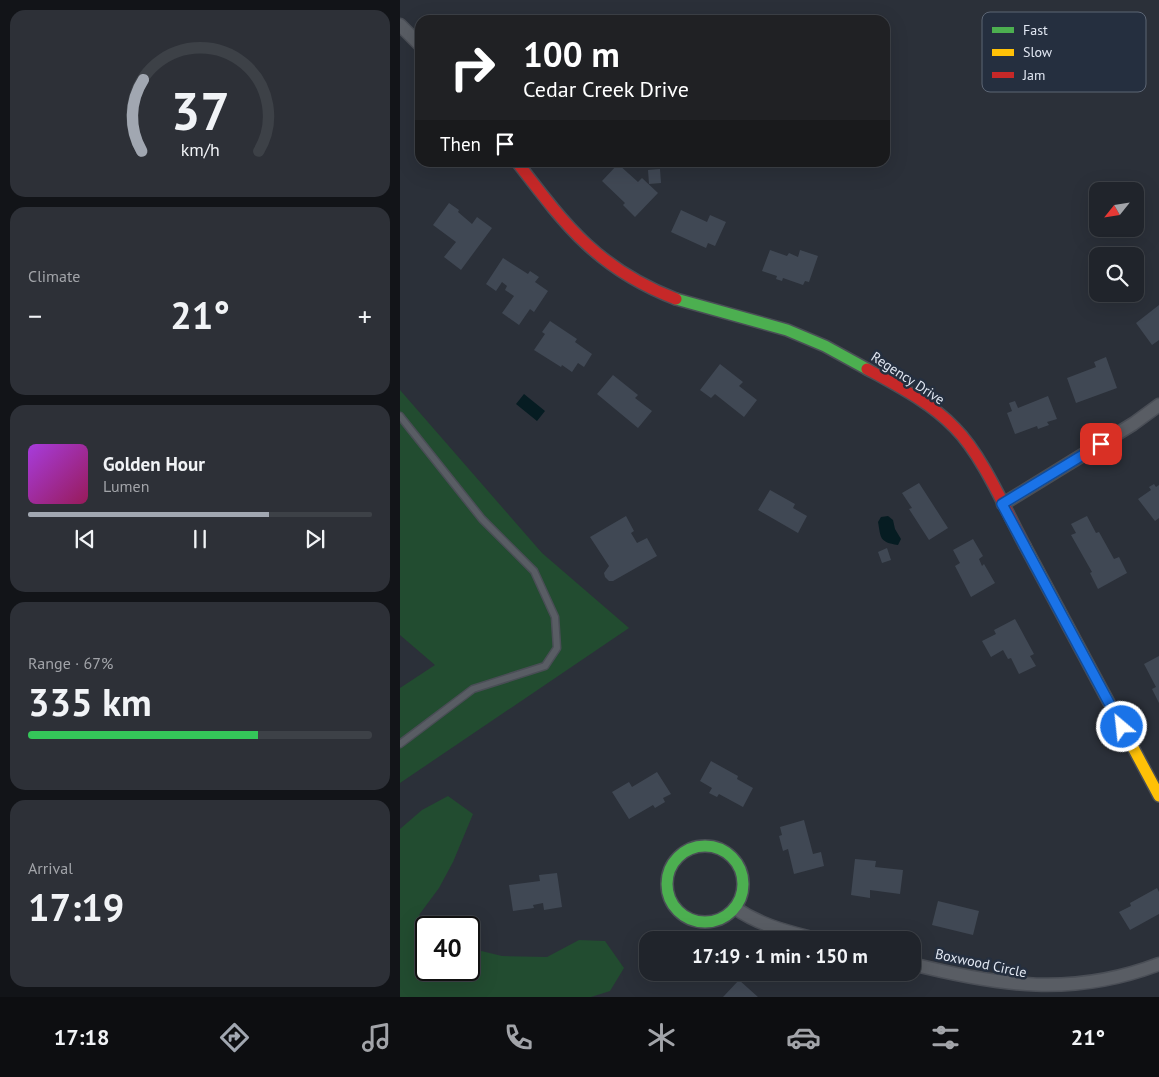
<!DOCTYPE html>
<meta charset="utf-8">
<style>
:root{--surface:#20242b;--page:#2d3037;--text:#f1f3f6;--muted:#a2a4a9;--line:#3d4147;--accent:#a1a7b1}
body{margin:0;font-family:"PT Sans",sans-serif;background:var(--page);color:var(--text);height:100vh;display:flex;flex-direction:column;font-size:19px;white-space:nowrap}
*{box-sizing:border-box;margin:0}
p{font-size:16px;color:var(--muted)}
.icon{flex:none;width:28px;height:28px;fill:none;stroke:currentColor;stroke-width:2;stroke-linecap:round;stroke-linejoin:round}
.map{position:relative;flex:1;overflow:hidden}
.panel{display:flex;flex-direction:column;gap:10px;padding:10px;background:#121418;width:400px}
.panel>*{flex:none}
.top-card{position:absolute;left:15px;top:15px;width:475px;height:152px;border-radius:15px;box-shadow:0 5px 20px #0002,0 0 0 1px var(--line);background:#202124;color:#fff;overflow:hidden}
.needle{width:32px;rotate:240deg}
.tools{position:absolute;left:689px;top:182px;display:grid;gap:10px}
.tools a{display:grid;place-items:center;width:55px;height:55px;border-radius:10px;background:var(--surface);box-shadow:0 5px 20px #0002,0 0 0 1px var(--line);font-size:25px}
.speed{position:absolute;left:15px;top:916px;display:flex;gap:10px;font-size:25px;font-weight:700;text-align:center}
.speed>*{display:grid;place-content:center;width:65px;height:65px;border-radius:50%;background:var(--surface);box-shadow:0 5px 20px #0002,0 0 0 1px var(--line);line-height:1}
.speed .limit{border:2px solid #111;border-radius:8px;background:#fff;color:#111}
.pin{position:absolute;display:grid;place-items:center;width:42px;height:42px;color:#fff;margin:-21px;border-radius:10px;box-shadow:0 2px 8px #0006}
.me{position:absolute;width:55px;margin:-28px;rotate:332deg;stroke-linejoin:round;filter:drop-shadow(0 0 4px #0008)}
.turn{display:flex;align-items:center;gap:18px;height:105px;padding:0 25px;font-size:22px}
.turn .icon{width:65px;height:65px;stroke-width:2.5}
.turn b{display:block;font-size:35px;line-height:42px}
.then{display:flex;align-items:center;height:48px;padding:0 25px;background:#0003;gap:10px;font-size:19px}
.big{font-size:38px;font-weight:800;line-height:1.1}
.panel .card{flex:1;display:flex;flex-direction:column;justify-content:center;gap:8px;min-width:0;padding:0 18px;border-radius:15px;background:var(--page)}
.panel .dial{align-items:center;gap:0}
.dial svg{height:130px;overflow:visible;fill:none;stroke:var(--line);stroke-width:7;stroke-linecap:round;text-anchor:middle}
.dial text{fill:var(--text);stroke:none}
.song{display:flex;align-items:center;gap:15px}
.cover{width:60px;height:60px;border-radius:8px;background:linear-gradient(135deg,hsl(280 70% 55%),hsl(330 70% 35%))}
.played{height:5px;border-radius:2px;background:linear-gradient(90deg,var(--accent) 70%,var(--line) 70%)}
.keys{display:flex;justify-content:space-around;direction:ltr}
.heat{display:flex;justify-content:space-between;align-items:center;font-size:28px;direction:ltr}
.charge{height:8px;border-radius:4px;background:linear-gradient(90deg,#34c759 67%,var(--line) 0)}
.trip{position:absolute;left:239px;top:931px;width:282px;height:50px;border-radius:15px;background:var(--surface);box-shadow:0 5px 20px #0002,0 0 0 1px var(--line);font-weight:800;line-height:50px;text-align:center}
.dock{display:flex;height:80px;justify-content:space-around;align-items:center;background:#0d0e11;color:var(--muted)}
.dock .icon{width:35px;height:35px}
.dock .active{color:var(--accent)}
.dock b{font-size:22px;color:var(--text)}
main{display:flex;flex:1;min-height:0}
.map>svg:first-child{display:block}
.green{fill:#224c30}
.water{fill:#061c22}
.building{fill:#404854}
.lines{fill:none;stroke-linecap:round;stroke-linejoin:round}
.lane-casing{stroke:#4a4e56;stroke-width:9}
.street-casing{stroke:#4a4e56;stroke-width:15}
.fast-casing{stroke:#4a4e56;stroke-width:14}
.slow-casing{stroke:#4a4e56;stroke-width:14}
.jam-casing{stroke:#4a4e56;stroke-width:14}
.lane{stroke:#595d64;stroke-width:6}
.street{stroke:#595d64;stroke-width:12}
.fast{stroke:#4caf50;stroke-width:11}
.slow{stroke:#ffc107;stroke-width:11}
.jam{stroke:#c62828;stroke-width:11}
.route-casing{stroke:#114b97;stroke-width:12}
.route{stroke:#1a73e8;stroke-width:9}
.labels{text-anchor:middle;stroke-width:5;stroke-linejoin:round;paint-order:stroke}
.street-label{font-size:14px;fill:#e1e7f2;stroke:#252f3f}
.key{fill:#252f3f;stroke:#5d6675;stroke-width:1}
.key-label{font-size:14px;fill:#e1e7f2}
</style>
<main>
<section class="panel">
<div class="card dial"><svg viewBox="0 0 100 80">
<path d="M14 69A42 42 0 1 1 86 69"/>
<path d="M14 69A42 42 0 0 1 15 25" stroke="#a1a7b1"/>
<text x="50" y="56" font-size="32" font-weight="700">37</text>
<text x="50" y="72" font-size="11">km/h</text>
</svg></div>
<div class="card"><p>Climate</p>
<div class="heat"><a>−</a><b class="big">21°</b><a>+</a></div>
</div>
<div class="card">
<div class="song"><i class="cover"></i><div><b>Golden Hour</b><p>Lumen</p></div></div>
<div class="played"></div>
<div class="keys"><svg class="icon" aria-label="previous" viewBox="0 0 24 24"><path d="M18 5L8 12l10 7zM5 5v14"/></svg><svg class="icon" aria-label="pause" viewBox="0 0 24 24"><path d="M8 5v14M16 5v14"/></svg><svg class="icon" aria-label="next" viewBox="0 0 24 24"><path d="M6 5l10 7-10 7zM19 5v14"/></svg></div>
</div>
<div class="card"><p>Range · 67%</p><b class="big">335 km</b><div class="charge"></div></div>
<div class="card"><p>Arrival</p><b class="big">17:19</b></div>
</section>
<div class="map">
<svg width="759" height="997" viewBox="0 0 759 997">
<rect width="100%" height="100%" fill="#2b3039"/>
<path class="green" d="M0,390L142,553L229,628L0,783V688L35,665L0,635Z
M48,796L73,814L53,862L39,888L19,915L34,927L26,928V970H69V948L102,956L147,957L179,940L205,941L224,968L210,991L191,997H0V829L22,810Z"/>
<path class="water" d="M124,394L145,411L137,421L116,404Z
M488,516L493,520L495,529L501,539L498,545C479,542 481,538 478,522L481,517Z"/>
<path class="building" d="M218,164L238,182L242,178L258,193L235,217L223,205L225,203L202,181Z
M260,169L261,183L249,184L248,170Z
M49,203L59,210L58,212L72,224L77,217L92,228L61,270L44,257L56,242L33,225Z
M281,210L307,222L310,215L326,222L315,246L308,243L306,248L271,232Z
M370,250L387,256L389,253L398,257L400,250L418,256L409,282L405,281L403,285L383,278L382,281L376,279L377,276L362,271Z
M103,258L128,274L130,271L139,277L135,282L148,291L134,312L130,309L119,325L102,313L114,296L105,290L107,286L102,282L96,291L86,284Z
M759,305V340L752,345L736,323Z
M150,321L177,339L175,342L192,354L184,367L178,363L172,372L162,365L161,367L134,350L145,334L142,332Z
M706,357L717,388L676,403L667,378L696,367L694,362Z
M320,364L343,382L339,386L357,400L344,417L315,394L311,398L300,390Z
M213,375L238,395L235,398L252,411L238,428L197,394Z
M648,396L657,419L647,422L649,425L638,429L637,426L615,434L607,413L612,411L609,403L615,401L618,408Z
M519,483L548,528L529,540L509,509L512,508L502,493Z
M754,484L756,487L759,485V518L755,521L738,499L751,490L749,487Z
M370,490L395,504L393,508L407,516L398,533L358,510Z
M226,516L234,531L231,533L237,543L247,538L257,556L213,581H209L205,577L204,573L209,566L190,537Z
M687,516L696,533L699,532L714,559L719,557L727,573L698,589L690,573L692,572L671,535L676,533L671,524Z
M573,539L583,556L579,559L582,566L584,564L595,583L571,597L555,566L560,563L553,550Z
M487,548L491,560L482,563L478,552Z
M615,619L634,654L630,656L636,666L619,674L611,658L608,659L603,650L591,657L582,641L596,634L594,630Z
M759,656V703L752,689L756,687L744,664Z
M311,761L338,776L337,779L353,788L343,807L319,794L317,797L309,793L312,788L300,781Z
M257,772L271,794L263,798L265,802L255,808L253,805L229,819L212,792L229,782L232,787Z
M404,820L413,854L421,852L424,866L394,874L388,849L383,851L379,836L382,835L380,827Z
M455,859L476,861L475,867L503,870L500,894L470,890V898L451,895Z
M157,873L162,907L144,910L143,903L133,905L134,908L113,911L109,885L140,881L139,875Z
M757,888L759,892V914L730,930L719,912L731,906L730,903Z
M538,901L579,911L573,935L532,925Z
M339,980L358,997H323Z"/>
<g class="lines">
<g class="lane-casing">
<path id="lane" d="M0,416L82,519L134,571L155,617L157,648L145,666L73,689L0,744"/>
</g>
<g class="street-casing">
<path id="street" d="M0,25L20,45
M603,504L733,424L759,405
M335,908C361,926 389,932 419,940
M512,964C600,986 673,997 759,964"/>
</g>
<g class="fast-casing">
<path id="fast" d="M276,299L387,330L425,346L467,369
M267 884a38 38 0 1 1 76 0a38 38 0 1 1-76 0Z"/>
</g>
<g class="slow-casing">
<path id="slow" d="M625,546L759,796"/>
</g>
<g class="jam-casing">
<path id="jam" d="M117,162C166,226 198,269 276,299
M467,369C498,386 531,403 555,428C583,456 606,511 625,546"/>
</g>
<use href="#lane" class="lane"/>
<use href="#street" class="street"/>
<use href="#fast" class="fast"/>
<use href="#slow" class="slow"/>
<use href="#jam" class="jam"/>
</g>
<g class="lines">
<g class="route-casing">
<path id="route" d="M701,444L602,504L722,727"/>
</g>
<use href="#route" class="route"/>
</g>
<g class="labels">
<g class="street-label">
<text transform="translate(508 378) rotate(33)" y="5">Regency Drive</text>
<text transform="translate(581 963) rotate(12)" y="5">Boxwood Circle</text>
</g>
</g>
<rect x="582" y="12" width="164" height="80" rx="8" class="key"/>
<rect x="592" y="27" width="22" height="6" fill="#4caf50"/>
<rect x="592" y="49" width="22" height="7" fill="#ffc107"/>
<rect x="592" y="72" width="22" height="6" fill="#c62828"/>
<g class="key-label">
<text x="623" y="35">Fast</text>
<text x="623" y="57">Slow</text>
<text x="623" y="80">Jam</text>
</g>
</svg>
<div class="tools">
<a><svg class="needle" viewBox="-14 -14 28 28"><path d="M0-13l5 13h-10z" fill="#e53935"/><path d="M0 13l5-13h-10z" fill="#a2a4a9"/></svg></a>
<a><svg class="icon" aria-label="search" viewBox="0 0 24 24"><circle cx="10" cy="10" r="6"/><path d="M15 15l6 6"/></svg></a>
</div>
<div class="speed"><div class="limit">40</div></div>
<div class="pin" style="left:701px;top:444px;background:#d93025"><svg class="icon" aria-label="arrive" viewBox="0 0 24 24"><path d="M6 21V4h12l-3 4 3 4H6"/></svg></div>
<svg class="me" style="left:722px;top:727px" viewBox="-20 -20 40 40"><circle r="17" fill="#1a73e8" stroke="#fff" stroke-width="3"/><path d="M0-11L8 9 0 5-8 9z" fill="#fff"/></svg>
<div class="trip">17:19 · 1 min · 150 m</div>
<div class="top-card">
<div class="turn"><svg class="icon" aria-label="right" viewBox="0 0 24 24"><path d="M7 20v-9h11M14 6l5 5-5 5"/></svg><div><b>100 m</b>Cedar Creek Drive</div></div>
<div class="then">Then<svg class="icon" aria-label="arrive" viewBox="0 0 24 24"><path d="M6 21V4h12l-3 4 3 4H6"/></svg></div>
</div>
</div>
</main>
<nav class="dock">
<b>17:18</b>
<svg class="icon active" aria-label="directions" viewBox="0 0 24 24"><path d="M12 3l9 9-9 9-9-9zM9 14v-3h6M13 9l2 2-2 2"/></svg>
<svg class="icon" aria-label="music" viewBox="0 0 24 24"><path d="M9 18V5l10-2v13"/><circle cx="6" cy="18" r="3"/><circle cx="16" cy="16" r="3"/></svg>
<svg class="icon" aria-label="phone" viewBox="0 0 24 24"><path d="M5 4h4l2 5-3 2q2 4 5 5l2-3 5 2v4C11 20 4 13 5 4z"/></svg>
<svg class="icon" aria-label="climate" viewBox="0 0 24 24"><path d="M12 3v18M4 7l16 10M4 17L20 7"/></svg>
<svg class="icon" aria-label="car" viewBox="0 0 24 24"><path d="M5 17H2v-5l4-1 3-4h7l3 4 3 1v5h-3M9 17h6M6 11h13"/><circle cx="7" cy="17" r="2"/><circle cx="17" cy="17" r="2"/></svg>
<svg class="icon" aria-label="filters" viewBox="0 0 24 24"><path d="M4 7h16M4 17h16"/><circle cx="9" cy="7" r="2"/><circle cx="15" cy="17" r="2"/></svg>
<b>21°</b>
</nav>
